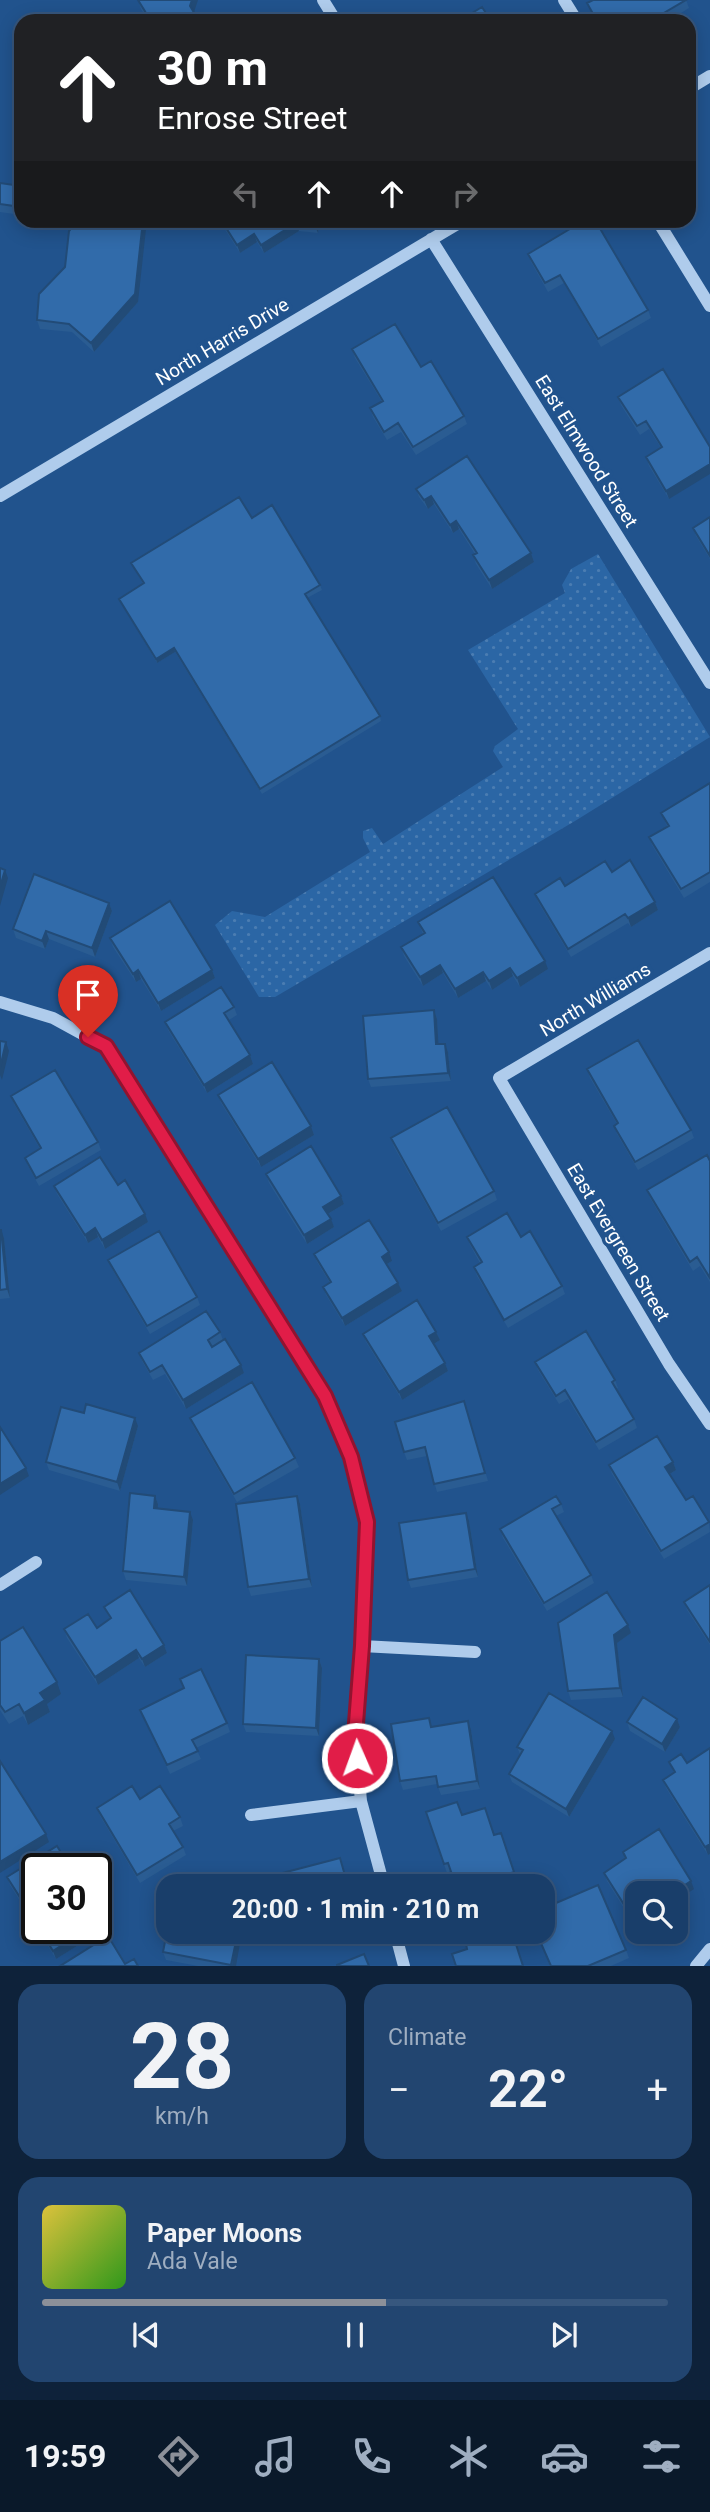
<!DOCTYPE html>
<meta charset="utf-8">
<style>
:root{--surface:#193e6a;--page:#224570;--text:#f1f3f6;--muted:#9faec1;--line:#37577e;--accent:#8c9099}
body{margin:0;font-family:Roboto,sans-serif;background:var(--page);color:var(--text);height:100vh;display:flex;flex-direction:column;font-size:26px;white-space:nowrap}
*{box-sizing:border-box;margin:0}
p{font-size:23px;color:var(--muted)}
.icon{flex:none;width:38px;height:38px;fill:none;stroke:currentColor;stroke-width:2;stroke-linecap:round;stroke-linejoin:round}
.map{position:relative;height:1966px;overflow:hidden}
.sheet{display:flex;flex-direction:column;gap:18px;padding:18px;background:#0e223a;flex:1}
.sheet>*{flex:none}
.hud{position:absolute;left:14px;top:14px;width:682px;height:214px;border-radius:21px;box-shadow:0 4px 18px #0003,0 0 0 2px var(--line);background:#202124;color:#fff;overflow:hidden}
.fabs{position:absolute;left:625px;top:1881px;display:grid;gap:14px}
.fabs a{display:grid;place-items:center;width:63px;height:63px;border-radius:14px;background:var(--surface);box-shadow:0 4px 18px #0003,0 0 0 2px var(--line);font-size:35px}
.speed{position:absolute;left:21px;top:1853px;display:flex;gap:14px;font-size:35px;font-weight:700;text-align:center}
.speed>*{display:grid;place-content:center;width:91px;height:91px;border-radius:50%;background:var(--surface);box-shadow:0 4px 18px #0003,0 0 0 2px var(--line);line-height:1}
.speed .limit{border:4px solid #111;border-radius:10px;background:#fff;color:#111}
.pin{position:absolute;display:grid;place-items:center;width:60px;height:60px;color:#fff;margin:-72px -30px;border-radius:50% 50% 50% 0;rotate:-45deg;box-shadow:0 0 7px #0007}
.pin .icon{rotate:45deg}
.me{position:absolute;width:77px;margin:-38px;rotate:358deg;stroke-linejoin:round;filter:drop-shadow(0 0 5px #0008)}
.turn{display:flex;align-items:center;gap:24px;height:147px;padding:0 28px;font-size:32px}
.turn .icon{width:91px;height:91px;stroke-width:2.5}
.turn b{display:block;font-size:49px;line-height:60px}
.lanes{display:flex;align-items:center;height:66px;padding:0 28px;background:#0003;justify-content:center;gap:35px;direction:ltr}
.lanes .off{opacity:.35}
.big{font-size:52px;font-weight:700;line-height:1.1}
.sheet .card{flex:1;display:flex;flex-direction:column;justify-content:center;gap:10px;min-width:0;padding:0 24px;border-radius:21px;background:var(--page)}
.sheet .dial{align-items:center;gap:0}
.dial b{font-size:91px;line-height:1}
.song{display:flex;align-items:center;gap:21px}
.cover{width:84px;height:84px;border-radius:10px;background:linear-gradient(135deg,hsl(50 70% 55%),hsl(110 70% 35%))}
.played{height:7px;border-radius:4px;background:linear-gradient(90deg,var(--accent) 55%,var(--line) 55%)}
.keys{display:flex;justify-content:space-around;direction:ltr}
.heat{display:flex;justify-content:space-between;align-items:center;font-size:38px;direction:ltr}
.sheet .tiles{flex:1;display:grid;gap:18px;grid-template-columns:1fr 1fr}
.card:last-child{grid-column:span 2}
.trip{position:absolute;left:156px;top:1874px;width:399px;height:70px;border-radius:21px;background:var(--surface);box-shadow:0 4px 18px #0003,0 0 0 2px var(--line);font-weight:700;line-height:70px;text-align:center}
.dock{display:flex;height:112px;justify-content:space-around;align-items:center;background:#0a192a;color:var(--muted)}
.dock .icon{width:49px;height:49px}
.dock .selected{color:var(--accent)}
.dock b{font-size:32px;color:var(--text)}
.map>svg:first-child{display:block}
.park{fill:url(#park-dots)}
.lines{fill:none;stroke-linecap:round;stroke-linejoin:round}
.minor{stroke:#afccec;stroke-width:12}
.wall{fill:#2a5c92}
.shaded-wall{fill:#224b77}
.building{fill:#316baa;stroke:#224b77;stroke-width:2}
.route-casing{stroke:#92132f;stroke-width:18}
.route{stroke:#e11d48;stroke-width:12}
.labels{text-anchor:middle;stroke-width:7;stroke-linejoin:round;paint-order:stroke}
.street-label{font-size:19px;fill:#fff;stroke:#21538d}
</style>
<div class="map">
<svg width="710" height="1966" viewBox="0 0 710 1966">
<defs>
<pattern id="park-dots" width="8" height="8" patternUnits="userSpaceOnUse" patternTransform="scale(1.75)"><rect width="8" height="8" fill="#2b66a5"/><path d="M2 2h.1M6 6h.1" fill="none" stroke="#4b7db2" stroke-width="1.8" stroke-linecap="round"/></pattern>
</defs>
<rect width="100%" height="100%" fill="#21538d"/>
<path class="park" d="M598,554L710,737L575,821L275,997H259L215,925L232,911L265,917L370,852L363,838V831L372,828L383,844L503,767L493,751L495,746L518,729L468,650L565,593L562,585L571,569Z"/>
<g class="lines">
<path class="minor" d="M323,0L336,21
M564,0L577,21
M690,88L710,76
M657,220L710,306
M431,239L710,683
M0,496L464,220
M710,953L499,1078L669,1364L710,1424
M0,1002L53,1018L106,1047L325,1396L351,1457L367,1522L362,1646L355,1736L361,1801L384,1886
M0,1585L36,1562
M362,1646L475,1652
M251,1815L361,1801
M395,1932L404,1966
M696,1966L710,1949"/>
</g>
<path class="wall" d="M138,0L194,12L199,21H149L141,9Z
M686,0L689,8L668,21H596L587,3Z
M21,72V122L17,121L14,113Z
M0,183L21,186V215L0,212Z
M219,220H320L318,233L299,231L264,253L257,242L240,253Z
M528,254L648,310L651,318L601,347L564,283L548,292L531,262Z
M65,267L138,302L94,352L72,332L40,329L37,320Z
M352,349L421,367L464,416L467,424L416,455L401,432L387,440L373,417L370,408L382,402L355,358Z
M663,369L669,499L649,466L646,457L661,448L649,429L640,435L621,405L618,397Z
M416,489L531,553L534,562L492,589L476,564L473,555L475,554L459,529L453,533L434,504L428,509L419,497Z
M710,517V559L696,536L693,528Z
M252,518L320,585L322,590L307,598L380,716L381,721L262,794L175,652L157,663L119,599L143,584L131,563Z
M710,783V882L684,898L652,845L649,837L667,826L661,813Z
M612,872L655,902L658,910L631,927L628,923L571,957L538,902L535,894Z
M109,903L112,911L95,957L49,939L45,949L16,938L13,929Z
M418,922L548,969L520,987L513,976L492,990L486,981L458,998L443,973L423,986L404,956L401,947L423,934Z
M110,938L212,970L215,978L161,1011L141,979L136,982L113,947Z
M234,1007L237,1015L229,1020L250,1055L253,1064L207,1093L168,1030L165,1022Z
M434,1010L437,1019L438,1044H445L448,1052L451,1081L371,1087L368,1079Z
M587,1069L691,1130L694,1138L638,1170L617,1134L614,1126L617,1124L590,1078Z
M218,1095L311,1126L314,1135L261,1167L221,1103Z
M11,1096L98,1142L101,1150L39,1186L28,1166L25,1158L40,1149L14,1104Z
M391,1138L494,1191L497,1200L441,1231L394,1147Z
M710,1161V1282L700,1266L693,1271L650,1198L647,1190Z
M266,1174L341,1196L344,1204L328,1214L334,1227L307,1244L269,1183Z
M118,1185L148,1222L105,1249L98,1237L88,1243L57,1194L54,1186Z
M0,1230L4,1238L10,1298L0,1299Z
M467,1237H521L562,1286L565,1294L508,1328L477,1276L474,1267L480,1263L470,1245Z
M314,1254L392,1261L387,1264L398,1283L402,1291L345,1326L326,1295L323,1287L330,1283L317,1262Z
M108,1260L197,1297L200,1305L150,1334L112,1269Z
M220,1332L223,1340L244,1373L186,1409L165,1374L153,1380L142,1361L139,1353Z
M436,1332L440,1340L434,1344L445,1363L448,1371L402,1400L366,1342L363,1334Z
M535,1362L615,1380L618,1388L616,1389L634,1419L637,1428L599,1450L568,1399L559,1404L538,1370Z
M467,1410L488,1481L437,1492L427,1456L407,1460L404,1452Z
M84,1413L138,1426L120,1491L49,1470L46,1462Z
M190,1418L295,1458L299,1467L237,1502L193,1426Z
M673,1462L676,1470L670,1474L686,1500L709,1522L710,1532L664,1559L612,1474L609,1465Z
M155,1496L158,1504L157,1509L193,1520L187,1586L126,1580L123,1571Z
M300,1504L312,1587L251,1596L248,1587Z
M561,1504L564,1512L556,1516L591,1575L594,1583L547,1611L503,1538L500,1529Z
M469,1521L478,1577L411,1588L408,1580Z
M710,1585V1645L687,1610L684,1602Z
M607,1592L631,1633L617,1643L623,1697L571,1700L568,1691Z
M104,1607L164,1645L167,1653L145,1667L139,1658L98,1685L67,1638L64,1629L97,1628L110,1619Z
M0,1641L61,1694L47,1704L50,1712L28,1725L23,1716L9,1724L0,1710Z
M319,1659L322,1668L319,1736L246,1732L243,1724Z
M180,1679L227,1723L230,1732L196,1748L201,1759L170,1774L140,1710L183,1689Z
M677,1719L680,1727L665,1752L630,1731L627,1722Z
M432,1727L471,1730L480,1789L441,1795L437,1784L403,1790L400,1781Z
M615,1739L569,1817L512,1782L509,1774L520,1754L517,1747Z
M710,1748V1854L708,1855L666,1788L663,1780L674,1773L669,1762L687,1763Z
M140,1799L180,1817L183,1826L173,1831L183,1847L186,1855L140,1883L100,1816L97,1808Z
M426,1812L462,1815L494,1835L501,1833L517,1881L500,1886H456L450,1871L447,1873Z
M623,1852L694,1889L637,1894V1929L607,1881L604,1873L625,1859Z
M37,1869V1928L10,1885L7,1877Z
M102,1920L106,1928L56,1959L37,1928H96Z
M286,1932H327L290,1942Z
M536,1932H542L626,1950L629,1958L611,1966H550Z
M163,1952L236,1966H198L166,1960Z"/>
<path class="shaded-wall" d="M192,0H198L193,15L190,6Z
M143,220H147L138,302L94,352L91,343Z
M315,220H320L318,233L314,224Z
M296,223L299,231L264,253L261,245Z
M254,234L257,242L240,253L237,245Z
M710,464V474L669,499L666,491Z
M431,496L434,504L428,509L424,500Z
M456,521L459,529L453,533L450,525Z
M531,553L534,562L492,589L489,580Z
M174,648L175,652L157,663L156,659Z
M5,870L8,878L0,906V887Z
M655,902L658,910L631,927L628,918Z
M109,903L112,911L95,957L92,948Z
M46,931L49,939L45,949L42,941Z
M545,961L548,969L520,987L517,978Z
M440,965L443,973L423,986L420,977Z
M510,968L513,976L492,990L489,981Z
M138,970L141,979L136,982L133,974Z
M212,970L215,978L161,1011L158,1003Z
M483,972L486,981L458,998L455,989Z
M434,1010L437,1019L439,1053L436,1044Z
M6,1042L9,1051L2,1080L0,1075V1068Z
M445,1044L448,1052L451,1081L448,1073Z
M250,1055L253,1064L207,1093L204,1085Z
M311,1126L314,1135L261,1167L258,1159Z
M341,1196L344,1204L326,1215L323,1207Z
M145,1214L148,1222L105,1249L102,1240Z
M331,1219L334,1227L307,1244L304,1235Z
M95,1228L98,1237L88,1243L85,1235Z
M1,1230L4,1238L10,1298L7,1289Z
M389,1252L392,1261L385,1265L382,1257Z
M398,1283L402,1291L345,1326L342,1318Z
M436,1332L440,1340L432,1345L429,1336Z
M445,1363L448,1371L402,1400L399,1392Z
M241,1365L244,1373L186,1409L183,1400Z
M135,1418L138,1426L120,1491L117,1482Z
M673,1462L676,1470L668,1475L665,1467Z
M26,1468L29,1476L0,1495V1484Z
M155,1496L158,1504L157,1517L154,1508Z
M297,1496L300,1504L312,1587L309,1579Z
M190,1512L193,1520L187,1586L184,1577Z
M466,1513L469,1521L478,1577L475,1569Z
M628,1625L631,1633L617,1643L623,1697L620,1688L614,1635Z
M164,1645L167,1653L145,1667L142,1659Z
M136,1650L139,1658L98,1685L95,1677Z
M319,1659L322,1668L319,1736L316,1728Z
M57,1682L61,1694L47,1704L50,1712L28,1725L24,1713L40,1693Z
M677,1719L680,1727L665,1752L662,1744Z
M468,1721L471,1730L480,1789L477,1781Z
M612,1731L615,1739L569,1817L566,1809Z
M46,1834L49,1842L0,1873V1862Z
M710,1844V1854L708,1855L705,1847Z
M691,1881L694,1889L676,1901V1894H671Z
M102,1920L106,1928L56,1959L53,1951L88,1928H96V1923Z
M238,1932H242L236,1966H232Z
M640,1932H649L642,1937Z"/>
<path class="building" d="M138,0H192L190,6L199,21H151Z
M593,0H686L650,21H597L587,3Z
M482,7L491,21H459Z
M20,71L21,72V114L14,113Z
M0,183L21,186V207L0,204Z
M78,220H143L135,294L91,343L69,324L37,320L39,294L65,267L69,231Z
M221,220H315L314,224L296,223L261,245L254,234L237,245Z
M585,220H595L648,310L598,339L560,275L545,283L528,254Z
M395,324L421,367L431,361L464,416L413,447L398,423L384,432L370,408L383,401L352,349Z
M663,369L710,447V464L666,491L646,457L662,447L646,421L637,426L618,397Z
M467,456L531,553L489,580L473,555L477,553L456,521L450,525L431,496L424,500L416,489Z
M239,497L252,518L272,505L320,585L305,594L380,716L260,789L174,648L156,659L119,599L144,583L131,563Z
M710,517V556L693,528Z
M710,783V872L681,889L649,837L669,826L661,813Z
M630,860L655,902L628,918L625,914L568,949L535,894L560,878L565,886L605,861L612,872Z
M0,868L5,870L0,887Z
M34,874L109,903L92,948L46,931L42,941L13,929Z
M493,877L545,961L517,978L510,968L489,981L483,972L455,989L440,965L420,977L401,947L425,933L418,922Z
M170,901L212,970L158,1003L138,970L133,974L110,938Z
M221,987L234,1007L224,1013L250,1055L204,1085L165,1022Z
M434,1010L436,1044H445L448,1073L368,1079L363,1016Z
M638,1040L691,1130L635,1162L614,1126L618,1123L587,1069Z
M0,1041L6,1042L0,1068Z
M272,1062L311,1126L258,1159L218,1095Z
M55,1070L98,1142L36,1178L25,1158L41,1148L11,1096Z
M447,1107L494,1191L438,1223L391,1138Z
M311,1146L341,1196L323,1207L331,1219L304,1235L266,1174Z
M707,1155L710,1161V1278L697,1257L690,1262L647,1190Z
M100,1157L118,1185L125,1180L145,1214L102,1240L95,1228L85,1235L54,1186Z
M507,1213L521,1237L530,1231L562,1286L504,1320L474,1267L482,1262L467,1237Z
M369,1220L389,1252L382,1257L398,1283L342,1318L323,1287L331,1282L314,1254Z
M0,1230H1L7,1289L0,1290Z
M159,1231L197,1297L147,1326L108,1260Z
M417,1300L436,1332L429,1336L445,1363L399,1392L363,1334Z
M206,1311L220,1332L208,1340L212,1347L225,1339L241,1365L183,1400L162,1365L150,1372L139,1353Z
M586,1331L615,1380L612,1382L634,1419L596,1442L565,1390L556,1396L535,1362Z
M252,1382L295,1458L234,1494L190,1418Z
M464,1401L485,1473L434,1484L425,1447L404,1452L395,1422Z
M86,1404L135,1418L117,1482L46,1462L61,1407L84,1413Z
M0,1427L26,1468L0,1484Z
M657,1436L673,1462L665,1467L686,1500L693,1496L709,1522L661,1551L609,1465Z
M130,1493L155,1496L154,1508L190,1512L184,1577L123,1571Z
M297,1496L309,1579L248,1587L236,1504Z
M556,1496L561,1504L552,1509L591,1575L544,1603L500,1529Z
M466,1513L475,1569L408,1580L399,1523Z
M710,1585V1642L684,1602Z
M130,1590L164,1645L142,1659L136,1650L95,1677L64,1629L88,1614L97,1628L111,1618L104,1607Z
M607,1592L628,1625L614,1635L620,1688L568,1691L558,1623Z
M23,1627L57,1682L40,1693L45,1700L24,1713L19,1704L5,1712L0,1705V1641Z
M246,1655L319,1659L316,1728L243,1724Z
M201,1669L227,1723L192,1740L198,1751L167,1765L140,1710L184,1688L180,1679Z
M549,1693L612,1731L566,1809L509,1774L523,1750L517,1747Z
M643,1697L677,1719L662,1744L627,1722Z
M429,1718L431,1727L468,1721L477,1781L438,1787L436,1776L400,1781L391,1724Z
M710,1748V1844L705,1847L663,1780L675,1772L669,1762L681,1754L687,1763Z
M0,1761L46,1834L0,1862Z
M132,1786L140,1799L160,1786L180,1817L169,1824L183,1847L137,1875L97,1808Z
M457,1802L462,1815L485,1808L494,1835L501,1833L514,1872L472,1886H456L448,1863L444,1864L426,1812Z
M659,1829L691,1881L671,1894H637V1925L604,1873L626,1858L623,1852Z
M57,1846L71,1869H37V1924L7,1877Z
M340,1858L348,1886H274L271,1876Z
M177,1879L205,1884V1886H176Z
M223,1879L247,1884L246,1886H221Z
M598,1885L626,1950L588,1966H551L536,1932H542V1909Z
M96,1910L102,1920L96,1923Z
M168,1926V1932H238L231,1965L163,1952Z
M39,1928H88L53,1951Z
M501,1932H512L523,1966H456L452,1954L467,1949L466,1944Z
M108,1936L125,1964L134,1959L138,1966H60Z
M364,1954L369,1966H337V1965Z"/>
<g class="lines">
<g class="route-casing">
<path id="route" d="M88,1037L106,1046L325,1396L351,1457L367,1522L362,1646L355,1736L357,1758"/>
</g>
<use href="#route" class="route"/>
</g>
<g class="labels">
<g class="street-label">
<text transform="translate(222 341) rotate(-31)" y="7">North Harris Drive</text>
<text transform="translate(587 451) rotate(58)" y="7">East Elmwood Street</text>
<text transform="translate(595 999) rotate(-31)" y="7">North Williams</text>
<text transform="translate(619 1242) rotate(59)" y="7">East Evergreen Street</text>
</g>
</g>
</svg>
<div class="fabs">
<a><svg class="icon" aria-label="search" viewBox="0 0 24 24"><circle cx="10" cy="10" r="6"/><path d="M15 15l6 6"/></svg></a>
</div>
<div class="speed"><div class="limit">30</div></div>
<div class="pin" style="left:88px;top:1037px;background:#d93025"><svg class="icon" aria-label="arrive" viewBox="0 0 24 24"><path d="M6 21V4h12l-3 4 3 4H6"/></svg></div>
<svg class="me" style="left:357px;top:1758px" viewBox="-20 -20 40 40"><circle r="17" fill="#e11d48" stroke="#fff" stroke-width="3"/><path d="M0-11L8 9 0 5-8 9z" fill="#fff"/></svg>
<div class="trip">20:00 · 1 min · 210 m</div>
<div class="hud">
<div class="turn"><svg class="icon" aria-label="ahead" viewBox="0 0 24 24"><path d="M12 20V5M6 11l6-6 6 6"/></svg><div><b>30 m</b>Enrose Street</div></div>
<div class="lanes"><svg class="icon off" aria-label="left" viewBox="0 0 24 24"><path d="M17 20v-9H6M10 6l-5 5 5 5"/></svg><svg class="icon" aria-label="ahead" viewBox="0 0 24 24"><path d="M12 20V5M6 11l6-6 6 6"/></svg><svg class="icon" aria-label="ahead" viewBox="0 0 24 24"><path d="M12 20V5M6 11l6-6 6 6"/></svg><svg class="icon off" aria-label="right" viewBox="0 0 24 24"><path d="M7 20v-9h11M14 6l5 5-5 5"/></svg></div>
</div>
</div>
<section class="sheet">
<div class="tiles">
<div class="card dial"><b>28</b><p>km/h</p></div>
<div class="card"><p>Climate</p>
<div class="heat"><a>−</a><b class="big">22°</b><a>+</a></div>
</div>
<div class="card">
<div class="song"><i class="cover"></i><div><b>Paper Moons</b><p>Ada Vale</p></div></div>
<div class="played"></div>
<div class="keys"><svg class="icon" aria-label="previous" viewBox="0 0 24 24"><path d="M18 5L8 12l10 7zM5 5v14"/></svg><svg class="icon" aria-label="pause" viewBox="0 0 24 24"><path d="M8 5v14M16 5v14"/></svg><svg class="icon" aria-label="next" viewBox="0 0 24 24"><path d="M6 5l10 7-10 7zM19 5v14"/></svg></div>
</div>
</div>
</section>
<nav class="dock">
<b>19:59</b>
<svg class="icon selected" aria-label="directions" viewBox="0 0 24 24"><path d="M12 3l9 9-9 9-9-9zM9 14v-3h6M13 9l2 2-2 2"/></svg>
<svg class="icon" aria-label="music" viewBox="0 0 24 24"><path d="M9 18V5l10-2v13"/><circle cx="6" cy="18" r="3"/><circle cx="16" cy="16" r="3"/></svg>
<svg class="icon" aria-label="phone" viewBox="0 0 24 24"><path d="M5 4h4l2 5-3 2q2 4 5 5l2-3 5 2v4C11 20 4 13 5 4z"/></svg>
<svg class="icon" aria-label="climate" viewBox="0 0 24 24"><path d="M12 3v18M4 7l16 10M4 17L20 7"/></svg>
<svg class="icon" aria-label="car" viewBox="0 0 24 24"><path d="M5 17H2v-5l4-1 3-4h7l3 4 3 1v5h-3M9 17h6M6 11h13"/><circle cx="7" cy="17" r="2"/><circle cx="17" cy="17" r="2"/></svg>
<svg class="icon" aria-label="filters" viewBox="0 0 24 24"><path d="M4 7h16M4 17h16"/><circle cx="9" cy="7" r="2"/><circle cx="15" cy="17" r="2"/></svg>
</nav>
